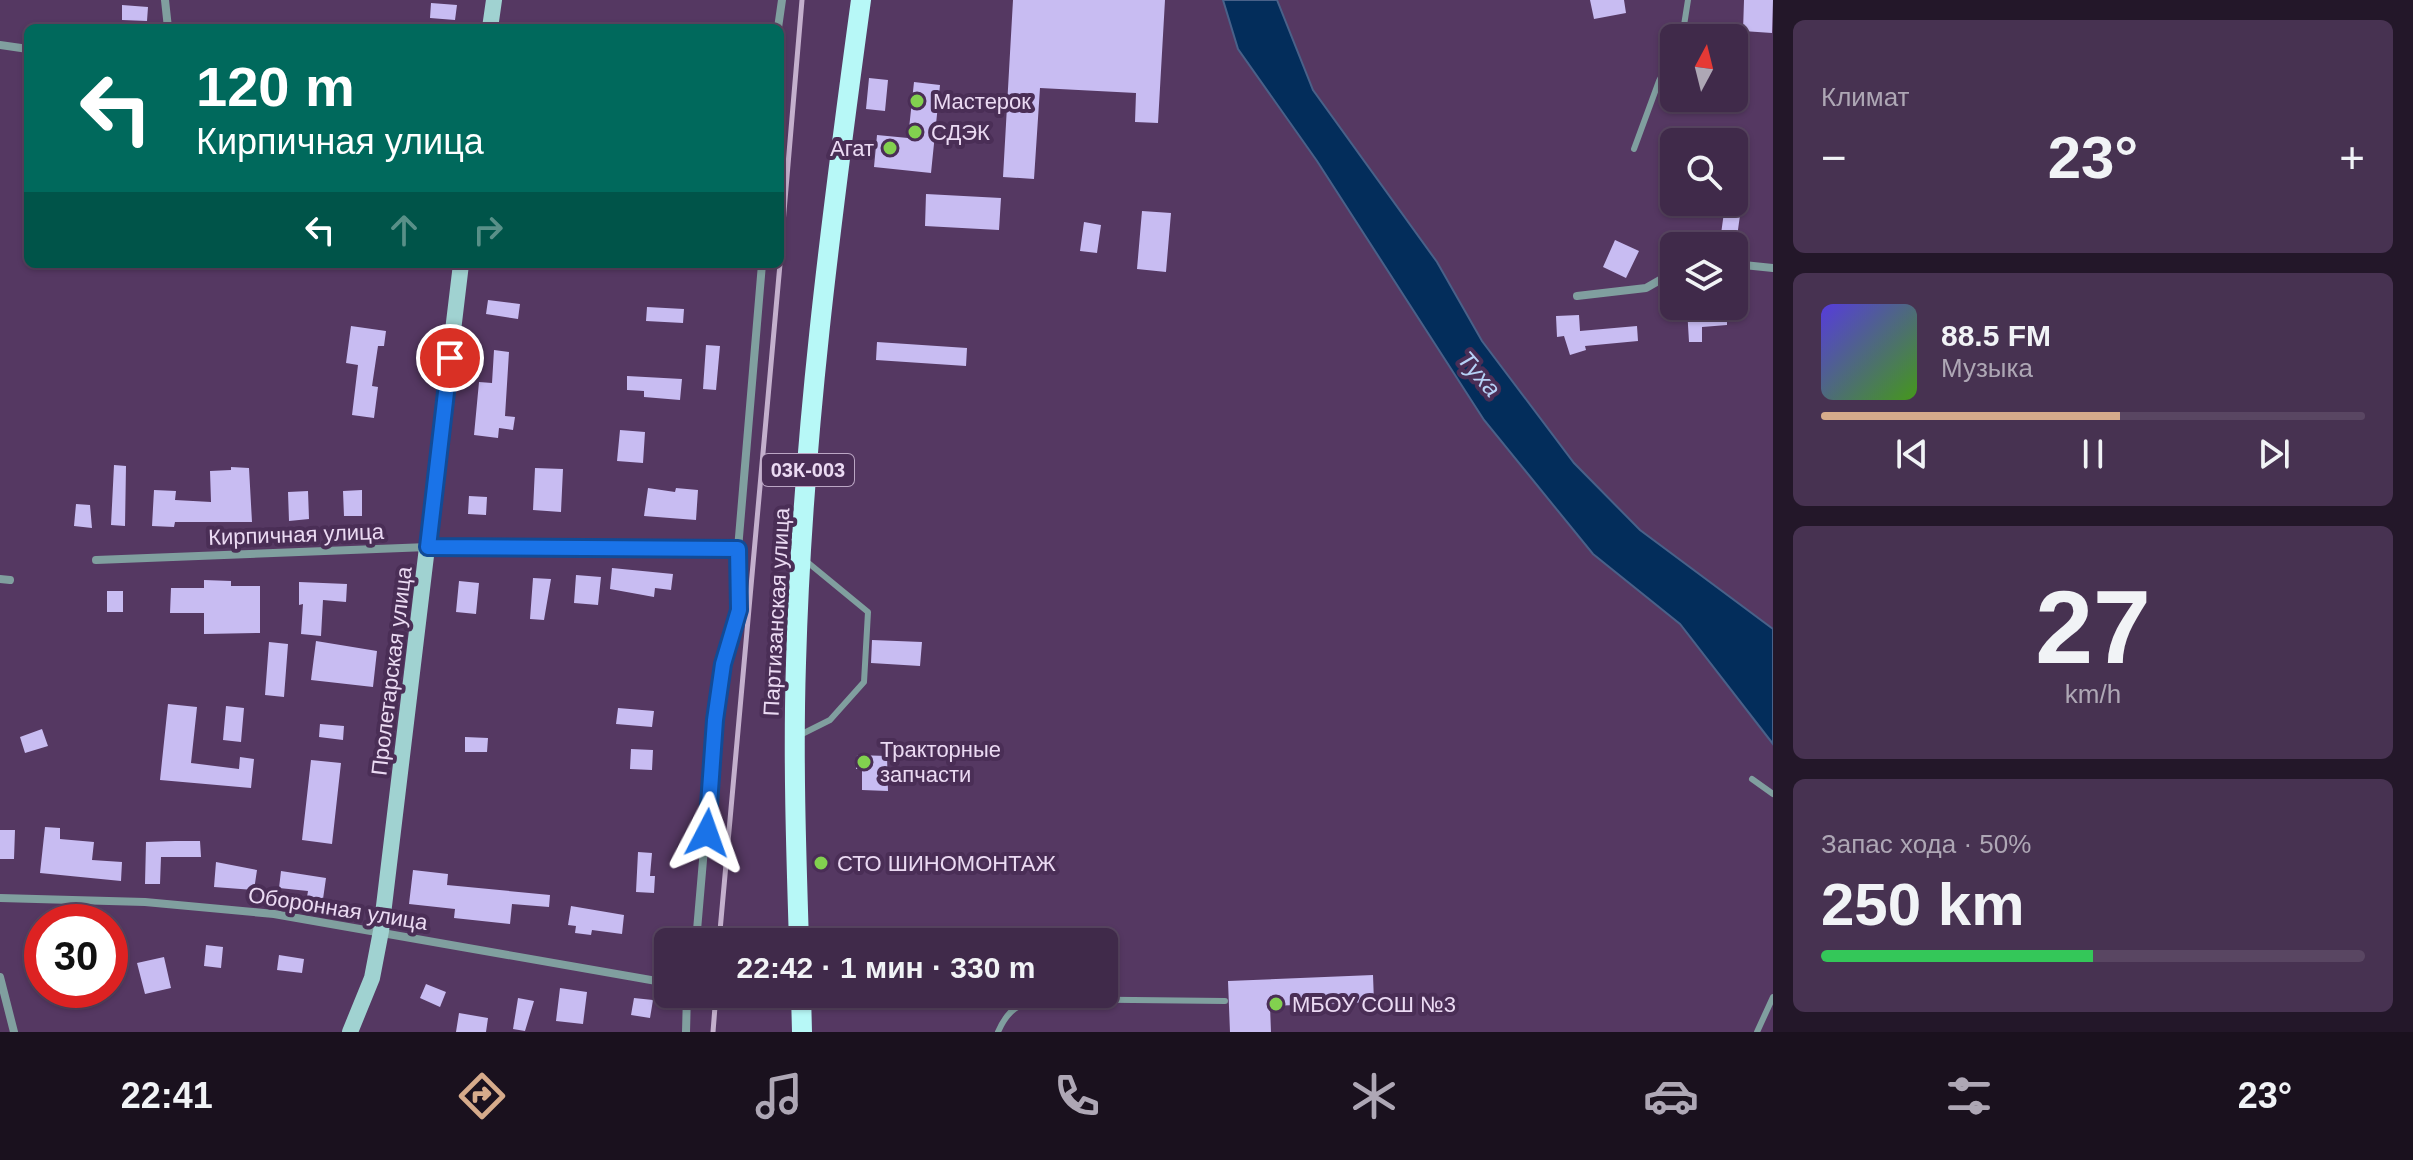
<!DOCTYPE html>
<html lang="ru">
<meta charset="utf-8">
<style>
:root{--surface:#402a4a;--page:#473251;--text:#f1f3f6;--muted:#aea7b5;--line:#594662;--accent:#d6ab8b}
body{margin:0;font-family:Helvetica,sans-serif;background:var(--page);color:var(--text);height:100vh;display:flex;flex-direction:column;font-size:30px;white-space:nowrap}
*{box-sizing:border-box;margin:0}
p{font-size:26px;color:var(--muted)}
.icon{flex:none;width:44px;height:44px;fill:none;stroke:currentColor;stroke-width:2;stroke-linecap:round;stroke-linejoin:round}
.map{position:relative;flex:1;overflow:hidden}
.details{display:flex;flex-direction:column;gap:20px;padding:20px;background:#231729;width:640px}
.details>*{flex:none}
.top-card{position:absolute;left:24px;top:24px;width:760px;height:244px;border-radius:12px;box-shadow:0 2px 6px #0004,0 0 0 2px var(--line);background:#00695c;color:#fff;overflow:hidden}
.needle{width:52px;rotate:7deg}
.controls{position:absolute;left:1660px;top:24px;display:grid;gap:16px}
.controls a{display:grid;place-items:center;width:88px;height:88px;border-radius:12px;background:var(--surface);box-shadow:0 2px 6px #0004,0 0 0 2px var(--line);font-size:40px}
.speed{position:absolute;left:24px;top:904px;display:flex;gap:16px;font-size:40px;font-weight:700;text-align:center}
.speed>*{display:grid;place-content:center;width:104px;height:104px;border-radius:50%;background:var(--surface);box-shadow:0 2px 6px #0004,0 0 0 2px var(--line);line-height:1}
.speed .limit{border:12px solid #d22;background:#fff;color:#111}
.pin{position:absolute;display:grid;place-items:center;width:68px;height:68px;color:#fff;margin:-34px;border:4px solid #fff;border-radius:50%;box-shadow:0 2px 8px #0007}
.me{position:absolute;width:88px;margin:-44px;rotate:4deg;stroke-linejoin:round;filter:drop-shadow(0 0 6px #0008)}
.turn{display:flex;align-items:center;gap:28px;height:168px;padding:0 40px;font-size:36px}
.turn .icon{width:104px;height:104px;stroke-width:2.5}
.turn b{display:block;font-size:56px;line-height:68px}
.lanes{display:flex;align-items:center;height:76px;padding:0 40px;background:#0003;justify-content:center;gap:40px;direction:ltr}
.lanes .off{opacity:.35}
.big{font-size:60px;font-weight:700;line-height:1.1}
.details .card{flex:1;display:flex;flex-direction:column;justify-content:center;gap:12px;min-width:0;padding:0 28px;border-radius:12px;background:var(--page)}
.details .dial{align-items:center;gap:0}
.dial b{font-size:104px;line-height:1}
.song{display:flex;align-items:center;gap:24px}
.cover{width:96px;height:96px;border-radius:12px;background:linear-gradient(135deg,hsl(250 70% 55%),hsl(100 70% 35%))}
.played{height:8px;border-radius:4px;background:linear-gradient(90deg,var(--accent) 55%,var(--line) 55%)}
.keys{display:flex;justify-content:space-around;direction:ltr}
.heat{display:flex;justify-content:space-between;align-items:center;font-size:44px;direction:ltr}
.charge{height:12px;border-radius:6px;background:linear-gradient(90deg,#34c759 50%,var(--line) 0)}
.trip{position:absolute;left:654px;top:928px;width:464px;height:80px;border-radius:12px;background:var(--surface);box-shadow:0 2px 6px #0004,0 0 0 2px var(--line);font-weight:700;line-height:80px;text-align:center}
.tab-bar{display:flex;height:128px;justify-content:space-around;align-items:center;background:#1a111e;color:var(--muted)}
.tab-bar .icon{width:56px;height:56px}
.tab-bar .on{color:var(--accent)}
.tab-bar b{font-size:36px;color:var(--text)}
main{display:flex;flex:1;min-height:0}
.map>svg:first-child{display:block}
.water{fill:#032d5b;stroke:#496189;stroke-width:2}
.building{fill:#c8bcf2}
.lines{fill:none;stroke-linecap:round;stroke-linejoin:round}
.lane{stroke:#809f9f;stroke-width:6}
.street{stroke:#809f9f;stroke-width:8}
.secondary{stroke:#a0d2d1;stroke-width:16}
.primary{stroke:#b7f8f7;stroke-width:20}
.rail{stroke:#c4b0cd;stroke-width:5}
.route-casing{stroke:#114b97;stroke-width:20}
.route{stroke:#1a73e8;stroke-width:14}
.poi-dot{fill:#82d04f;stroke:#4a2e56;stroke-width:3}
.labels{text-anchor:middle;stroke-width:8;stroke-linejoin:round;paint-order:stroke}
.shield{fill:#4a2e56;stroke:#bba6c4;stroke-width:2}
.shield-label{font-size:20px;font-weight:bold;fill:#ebdaf3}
.poi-label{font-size:22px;fill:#ebdaf3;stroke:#4a2e56;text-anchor:start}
.street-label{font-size:22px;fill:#ebdaf3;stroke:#4a2e56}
.water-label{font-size:24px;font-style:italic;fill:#b6d1f6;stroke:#4a2e56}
</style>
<main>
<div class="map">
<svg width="1773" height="1032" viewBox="0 0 1773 1032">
<rect width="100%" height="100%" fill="#553862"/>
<path class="water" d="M1223,0H1277L1313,90L1437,262L1482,341L1574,463L1640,530L1773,629V744L1680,624L1593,554L1484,420L1317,161L1238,49Z"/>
<path class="building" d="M1013,0H1165L1158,123L1135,122L1136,93L1040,88L1034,179L1003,177Z
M1590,0H1624L1626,13L1594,19Z
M1744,0H1773L1772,33L1743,31Z
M431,3L457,5L455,20L430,18Z
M122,5L148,7L147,21L122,20Z
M869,78L888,80L885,111L866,109Z
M914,82L940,85L931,173L874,167L877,135L908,138Z
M926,194L1001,198L999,230L925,226Z
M1725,205L1741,208L1737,237L1721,234Z
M1142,211L1171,213L1166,272L1137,269Z
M1084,222L1101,225L1097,253L1080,251Z
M1615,240L1639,251L1626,278L1603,267Z
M488,300L520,304L518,319L486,314Z
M647,307L684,309L683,323L646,321Z
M1687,308H1727V325L1702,327V342H1689Z
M1579,315L1580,331L1637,326L1638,341L1585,346L1586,350L1570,355L1564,336L1557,337L1556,316Z
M351,326L386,331L384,346H378L372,386L378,387L374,418L352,415L358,365L346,363Z
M877,342L967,348L966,366L876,360Z
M706,345L720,346L716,390L703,389Z
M494,350L509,352L505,416L515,417L513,430L499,428L498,438L474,435L479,382L492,383Z
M627,376L682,379L680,400L644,397V391L627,390Z
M620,430L645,432L643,463L617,461Z
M114,465L126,466L125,526L111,525Z
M231,467L249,468L252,522H175L174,527L152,526L154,490L176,491L175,500L211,502L210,471L231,470Z
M535,468L563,469L561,512L533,510Z
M648,488L675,492L676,488L698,490L696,520L644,516Z
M362,490V516H344L343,491Z
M308,491L309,519L289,521L288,492Z
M469,496L487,497L486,515L468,514Z
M76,504L90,505L92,528L74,526Z
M612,568L673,574L671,590L655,588L654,597L610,589Z
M576,575L601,577L598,605L574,603Z
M533,578L551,579L544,620L530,619Z
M204,580L231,581V586H260V633L204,634V613H170L171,588H204Z
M459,581L479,583L476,614L456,612Z
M299,582L347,584L346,602L323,600L321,636L301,634L303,604L299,605Z
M107,591H123V612H107Z
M872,640L922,642L920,666L871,663Z
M316,641L377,651L373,687L311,680Z
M269,642L288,644L284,697L265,695Z
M168,704L197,707L191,763L239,769L240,757L254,759L251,788L160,780Z
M226,706L244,708L241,742L223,740Z
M618,708L654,711L652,727L616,724Z
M320,724L344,726L343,740L319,737Z
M42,729L48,746L25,753L20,737Z
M465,737L488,738L487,752H465Z
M631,749L653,750L652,770L630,769Z
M857,755L887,756L888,791L862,790V769H856Z
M311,760L341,763L332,844L302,840Z
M45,827L60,828V839L94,842L92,860L122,862L121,881L40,873Z
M0,830H15L14,859H0Z
M175,841H200L201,857H161L160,884H145L146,842Z
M638,852L652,853L650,876H655L654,893L636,892Z
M216,862L257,870L254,890L214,887Z
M413,870L448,874L447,885L550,895L549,907L512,904L510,924L454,918L455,909L409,904Z
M281,871L326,878L323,899L307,897L308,891L279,888Z
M571,906L624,915L622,934L592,930L591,935L575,933L576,926L568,925Z
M206,945L223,947L221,968L204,966Z
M279,955L304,959L302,973L277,970Z
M164,957L171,988L145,994L137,963Z
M1373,975L1374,1002L1270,1006L1271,1032H1230L1228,981Z
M426,984L446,992L440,1007L420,998Z
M560,988L587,992L583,1024L556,1021Z
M518,998L534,1001L525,1031L513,1029Z
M634,998L653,1000L650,1018L631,1015Z
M459,1013L488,1018L486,1032H456Z"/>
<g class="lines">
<path class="lane" d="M1682,38L1688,0
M1634,149L1659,81L1674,53
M798,736L830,720L864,682L868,612L806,561
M1752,779L1773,794
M998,1032C1008,1009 1018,1004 1042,999L1225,1001
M1757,1032L1773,997"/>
<path class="street" d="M165,0L168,28
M778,28L782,0
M0,45L28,49
M1734,264L1773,268
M1577,296L1646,288L1674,272
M96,560L428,547L738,549
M0,579L10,580
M0,898L145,902L274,914L668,983
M696,942L715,720L723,664L739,610L738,549L762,264
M0,977L14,1032
M686,1032L687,994"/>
<path class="secondary" d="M490,28L494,0
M350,1032L372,978L381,931L461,264"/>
<path class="primary" d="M799,942C796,849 793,756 796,663C802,441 831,220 861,0
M801,994L802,1032"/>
<path class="rail" d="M780,259L802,0
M719,942L780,264
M713,1032L716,994"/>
</g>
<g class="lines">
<g class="route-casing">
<path id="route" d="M450,358L428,547L738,549L739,610L723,664L715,720L707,833"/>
</g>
<use href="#route" class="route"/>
</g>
<g class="poi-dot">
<circle cx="917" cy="101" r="8"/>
<circle cx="915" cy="132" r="8"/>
<circle cx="890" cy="148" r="8"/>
<circle cx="864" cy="762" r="8"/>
<circle cx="821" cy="863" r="8"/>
<circle cx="1276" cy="1004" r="8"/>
</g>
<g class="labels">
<rect class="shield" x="762" y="454" width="92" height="32" rx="6"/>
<g class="shield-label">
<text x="808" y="477">03К-003</text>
</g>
<g class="poi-label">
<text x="933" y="109">Мастерок</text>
<text x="931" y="140">СДЭК</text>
<text x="874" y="156" text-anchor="end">Агат</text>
<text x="880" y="757">Тракторные<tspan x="880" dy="25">запчасти</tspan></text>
<text x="837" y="871">СТО ШИНОМОНТАЖ</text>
<text x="1292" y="1012">МБОУ СОШ №3</text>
</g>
<g class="street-label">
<text transform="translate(296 534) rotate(-2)" y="8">Кирпичная улица</text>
<text transform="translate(776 612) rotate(-87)" y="8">Партизанская улица</text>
<text transform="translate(391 671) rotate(-83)" y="8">Пролетарская улица</text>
<text transform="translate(338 908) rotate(9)" y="8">Оборонная улица</text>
</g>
<g class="water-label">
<text transform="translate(1479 374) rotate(49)" y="8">Туха</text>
</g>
</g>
</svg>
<div class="controls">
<a><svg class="needle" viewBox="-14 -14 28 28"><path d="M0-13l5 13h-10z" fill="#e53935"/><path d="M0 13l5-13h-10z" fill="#aea7b5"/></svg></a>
<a><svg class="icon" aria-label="search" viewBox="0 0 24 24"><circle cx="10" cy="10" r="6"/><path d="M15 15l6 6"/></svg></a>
<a><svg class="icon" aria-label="layers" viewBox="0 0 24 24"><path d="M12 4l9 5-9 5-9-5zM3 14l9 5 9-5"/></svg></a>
</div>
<div class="speed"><div class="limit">30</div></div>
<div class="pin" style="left:450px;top:358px;background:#d93025"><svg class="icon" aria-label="arrive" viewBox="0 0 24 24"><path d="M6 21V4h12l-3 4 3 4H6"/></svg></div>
<svg class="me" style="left:707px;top:833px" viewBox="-20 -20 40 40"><path d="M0-17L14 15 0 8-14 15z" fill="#1a73e8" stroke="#fff" stroke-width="4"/></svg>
<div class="trip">22:42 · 1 мин · 330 m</div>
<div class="top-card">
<div class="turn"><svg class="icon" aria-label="left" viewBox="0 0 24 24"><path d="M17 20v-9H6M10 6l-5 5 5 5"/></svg><div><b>120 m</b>Кирпичная улица</div></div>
<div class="lanes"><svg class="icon" aria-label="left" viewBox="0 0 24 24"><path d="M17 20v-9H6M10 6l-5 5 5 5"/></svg><svg class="icon off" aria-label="ahead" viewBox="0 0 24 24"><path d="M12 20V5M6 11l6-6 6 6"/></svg><svg class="icon off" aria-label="right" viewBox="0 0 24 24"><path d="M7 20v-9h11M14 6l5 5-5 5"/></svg></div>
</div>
</div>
<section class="details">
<div class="card"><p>Климат</p>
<div class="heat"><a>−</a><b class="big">23°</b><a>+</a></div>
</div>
<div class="card">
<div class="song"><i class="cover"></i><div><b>88.5 FM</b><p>Музыка</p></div></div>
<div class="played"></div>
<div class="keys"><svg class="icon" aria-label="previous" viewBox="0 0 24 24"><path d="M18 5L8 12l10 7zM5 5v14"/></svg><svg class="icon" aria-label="pause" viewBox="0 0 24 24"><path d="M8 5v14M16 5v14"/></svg><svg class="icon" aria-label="next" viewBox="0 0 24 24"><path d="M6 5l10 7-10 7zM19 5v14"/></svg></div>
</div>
<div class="card dial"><b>27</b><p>km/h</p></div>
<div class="card"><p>Запас хода · 50%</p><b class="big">250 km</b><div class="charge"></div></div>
</section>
</main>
<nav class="tab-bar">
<b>22:41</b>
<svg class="icon on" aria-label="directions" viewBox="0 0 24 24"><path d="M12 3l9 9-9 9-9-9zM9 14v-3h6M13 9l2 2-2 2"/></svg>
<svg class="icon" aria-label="music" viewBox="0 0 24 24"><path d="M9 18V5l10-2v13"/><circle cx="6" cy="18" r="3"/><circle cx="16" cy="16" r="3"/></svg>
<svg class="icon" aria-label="phone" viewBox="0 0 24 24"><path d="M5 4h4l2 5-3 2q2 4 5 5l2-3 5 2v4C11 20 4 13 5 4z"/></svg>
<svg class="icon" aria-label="climate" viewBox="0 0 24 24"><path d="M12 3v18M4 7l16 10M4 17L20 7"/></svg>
<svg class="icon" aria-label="car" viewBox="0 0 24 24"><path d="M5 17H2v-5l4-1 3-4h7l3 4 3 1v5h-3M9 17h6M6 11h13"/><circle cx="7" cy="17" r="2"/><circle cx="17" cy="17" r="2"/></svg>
<svg class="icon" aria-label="filters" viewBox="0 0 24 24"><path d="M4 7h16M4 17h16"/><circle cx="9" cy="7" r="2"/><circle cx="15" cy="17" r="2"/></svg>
<b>23°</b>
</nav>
